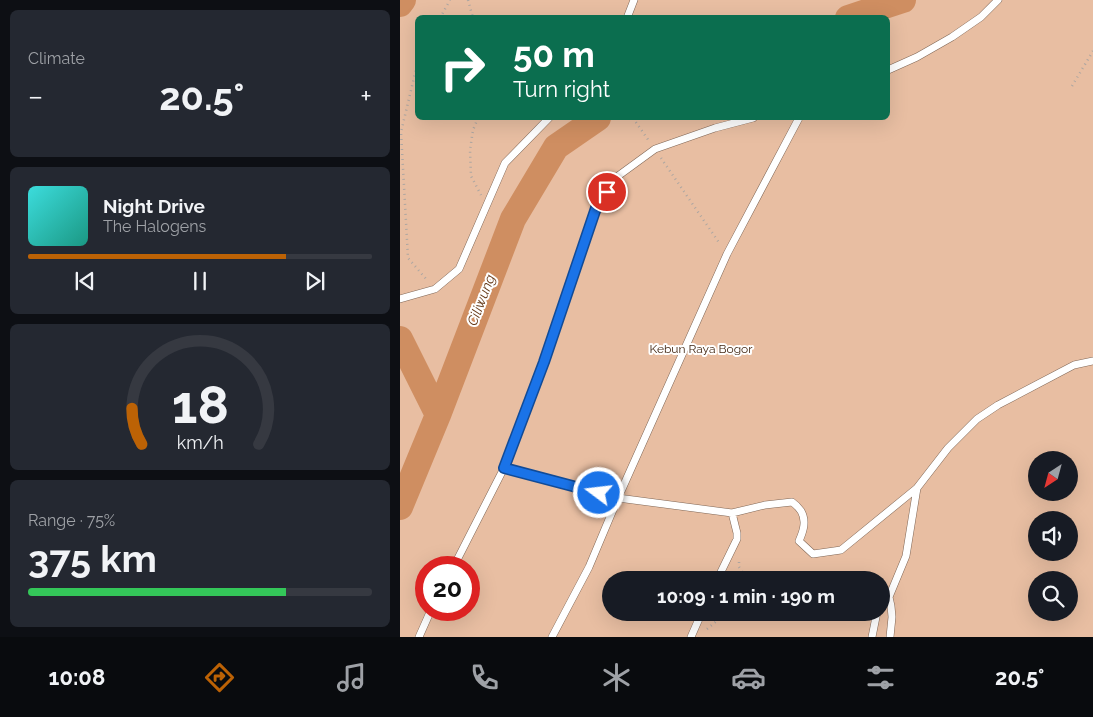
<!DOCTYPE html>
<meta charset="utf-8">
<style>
:root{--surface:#171b24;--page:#242831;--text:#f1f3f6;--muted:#9ea1a6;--line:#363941;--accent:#bc6205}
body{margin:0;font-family:Raleway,sans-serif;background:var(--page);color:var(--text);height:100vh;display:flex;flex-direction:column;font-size:19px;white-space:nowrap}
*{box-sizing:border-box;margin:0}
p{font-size:16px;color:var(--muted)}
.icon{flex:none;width:28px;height:28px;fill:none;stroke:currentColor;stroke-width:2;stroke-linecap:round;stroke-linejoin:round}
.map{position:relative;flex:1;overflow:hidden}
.drawer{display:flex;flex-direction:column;gap:10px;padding:10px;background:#0d0f14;width:400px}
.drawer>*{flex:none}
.hud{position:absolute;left:15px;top:15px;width:475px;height:105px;border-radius:8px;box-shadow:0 5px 20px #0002;background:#0b6e4f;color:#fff;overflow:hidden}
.needle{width:32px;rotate:216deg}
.controls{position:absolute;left:628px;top:451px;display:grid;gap:10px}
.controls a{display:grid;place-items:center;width:50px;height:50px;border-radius:50%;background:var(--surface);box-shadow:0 5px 20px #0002;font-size:25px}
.speed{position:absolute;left:15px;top:556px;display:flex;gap:10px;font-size:25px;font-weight:700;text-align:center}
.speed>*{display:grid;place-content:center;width:65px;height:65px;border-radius:50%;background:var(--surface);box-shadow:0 5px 20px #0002;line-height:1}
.speed .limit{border:8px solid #d22;background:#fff;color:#111}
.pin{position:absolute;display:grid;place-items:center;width:42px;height:42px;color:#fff;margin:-21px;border:2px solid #fff;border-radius:50%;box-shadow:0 1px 5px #0007}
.me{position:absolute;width:55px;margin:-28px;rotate:285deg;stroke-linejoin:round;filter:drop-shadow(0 0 4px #0008)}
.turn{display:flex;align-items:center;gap:18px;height:105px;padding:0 15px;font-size:22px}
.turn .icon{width:65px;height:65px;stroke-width:2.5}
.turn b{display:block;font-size:35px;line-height:42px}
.big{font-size:38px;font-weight:700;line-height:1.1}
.drawer .tile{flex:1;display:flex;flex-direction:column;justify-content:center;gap:8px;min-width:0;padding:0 18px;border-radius:8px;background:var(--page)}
.drawer .dial{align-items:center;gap:0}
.dial svg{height:130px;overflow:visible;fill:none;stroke:var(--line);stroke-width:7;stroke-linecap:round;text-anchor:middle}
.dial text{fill:var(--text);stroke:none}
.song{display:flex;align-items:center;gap:15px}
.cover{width:60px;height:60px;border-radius:8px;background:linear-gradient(135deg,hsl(180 70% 55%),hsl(170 70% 35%))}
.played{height:5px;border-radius:2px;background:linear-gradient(90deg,var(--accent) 75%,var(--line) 75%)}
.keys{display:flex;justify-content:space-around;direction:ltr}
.heat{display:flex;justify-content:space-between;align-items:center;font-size:28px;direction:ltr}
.charge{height:8px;border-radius:4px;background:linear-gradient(90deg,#34c759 75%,var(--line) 0)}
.trip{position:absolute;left:202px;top:571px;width:288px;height:50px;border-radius:25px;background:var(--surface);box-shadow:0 5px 20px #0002;font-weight:700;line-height:50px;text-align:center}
.tabs{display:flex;height:80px;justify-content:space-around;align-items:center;background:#090b0e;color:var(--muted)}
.tabs .icon{width:35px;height:35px}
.tabs .active{color:var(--accent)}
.tabs b{font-size:22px;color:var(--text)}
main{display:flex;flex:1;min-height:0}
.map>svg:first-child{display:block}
.park{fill:#e8bea2;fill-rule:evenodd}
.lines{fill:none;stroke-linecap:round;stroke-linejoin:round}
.river{stroke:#cf8e61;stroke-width:26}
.service-casing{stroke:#806756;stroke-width:8}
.path{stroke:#ada6a1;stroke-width:2.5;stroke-dasharray:1 4;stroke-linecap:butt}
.service{stroke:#fff;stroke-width:7}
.route-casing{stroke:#114b97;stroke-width:12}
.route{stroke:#1a73e8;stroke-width:9}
.labels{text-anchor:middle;stroke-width:4;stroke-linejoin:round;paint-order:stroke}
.park-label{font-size:12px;fill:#402511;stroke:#fff}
.water-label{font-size:14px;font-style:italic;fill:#663a19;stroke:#fff}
</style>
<main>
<section class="drawer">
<div class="tile"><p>Climate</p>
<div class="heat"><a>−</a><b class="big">20.5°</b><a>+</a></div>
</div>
<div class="tile">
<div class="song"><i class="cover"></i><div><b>Night Drive</b><p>The Halogens</p></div></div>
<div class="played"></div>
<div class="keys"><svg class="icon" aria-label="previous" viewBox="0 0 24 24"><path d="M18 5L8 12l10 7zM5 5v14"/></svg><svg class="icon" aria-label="pause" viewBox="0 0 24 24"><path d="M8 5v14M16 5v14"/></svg><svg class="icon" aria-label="next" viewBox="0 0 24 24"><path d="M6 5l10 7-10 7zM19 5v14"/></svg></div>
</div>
<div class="tile dial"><svg viewBox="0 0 100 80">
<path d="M14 69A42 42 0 1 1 86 69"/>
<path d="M14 69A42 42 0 0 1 8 47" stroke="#bc6205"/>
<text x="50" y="56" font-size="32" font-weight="700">18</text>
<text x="50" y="72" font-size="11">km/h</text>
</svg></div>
<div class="tile"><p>Range · 75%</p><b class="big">375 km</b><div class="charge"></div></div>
</section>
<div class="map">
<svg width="693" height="637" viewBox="0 0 693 637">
<rect width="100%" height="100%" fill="#fcf6f3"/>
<path class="park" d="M0,0H693V637H0ZM18,18H488V118H18ZM636,460H669V492H636ZM636,520H669V552H636ZM26,568H69V610H26ZM211,580H481V612H211ZM636,580H669V612H636Z"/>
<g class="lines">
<path class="river" d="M0,4L3,0
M448,18L503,0
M0,339L38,415
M0,507L38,415L113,219L156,147L198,118"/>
<g class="service-casing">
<path id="service" d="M227,18L234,0
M488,70L517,57L552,37L581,17L598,0
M0,299L35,289L59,269L105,163L149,118
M104,468L218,498L332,513L365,505L392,502C395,504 399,508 401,511C407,521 403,532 399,541L413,554L441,550L517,488
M53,568L104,468L144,362L196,208L218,176L255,149L315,128L353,118
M317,580L337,539V533L332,513
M481,605L483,602L489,597
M19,637L31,610
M152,637L189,567L218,498L327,254L399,118
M291,637L302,612
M472,637L477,612
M490,637L492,617L491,606L489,597L506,556L517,488L548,448L577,419L598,405L674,365L693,361"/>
</g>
<path class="path" d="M68,0L73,18
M40,18L50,0
M18,61L1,132L8,258L27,280
M672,86L693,51
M78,118L73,130L70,150L71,176L81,195
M233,118L249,141
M261,158L320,244
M339,562V567L348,580
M307,629L324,615L332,612"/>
<use href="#service" class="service"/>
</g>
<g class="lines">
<g class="route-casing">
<path id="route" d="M199,493L104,468L144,362L196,208L207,192"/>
</g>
<use href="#route" class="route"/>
</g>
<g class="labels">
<g class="park-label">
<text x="301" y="353">Kebun Raya Bogor</text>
</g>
<g class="water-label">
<text transform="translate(81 300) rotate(-69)" y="5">Ciliwung</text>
</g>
</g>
</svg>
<div class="controls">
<a><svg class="needle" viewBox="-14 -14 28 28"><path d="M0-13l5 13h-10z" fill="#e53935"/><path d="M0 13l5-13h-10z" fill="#9ea1a6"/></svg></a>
<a><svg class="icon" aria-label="sound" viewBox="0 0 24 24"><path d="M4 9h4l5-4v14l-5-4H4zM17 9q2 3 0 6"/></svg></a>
<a><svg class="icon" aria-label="search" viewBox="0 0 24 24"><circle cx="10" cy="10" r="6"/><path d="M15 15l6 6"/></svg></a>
</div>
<div class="speed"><div class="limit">20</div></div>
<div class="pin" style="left:207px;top:192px;background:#d93025"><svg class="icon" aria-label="arrive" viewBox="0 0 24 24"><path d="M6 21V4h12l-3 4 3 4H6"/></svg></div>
<svg class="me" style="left:199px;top:493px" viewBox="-20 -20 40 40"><circle r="17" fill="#1a73e8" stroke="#fff" stroke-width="3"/><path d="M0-11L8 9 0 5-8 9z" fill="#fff"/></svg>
<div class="trip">10:09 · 1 min · 190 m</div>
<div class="hud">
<div class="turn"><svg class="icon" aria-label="right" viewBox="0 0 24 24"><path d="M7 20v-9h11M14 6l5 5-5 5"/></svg><div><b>50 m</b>Turn right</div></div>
</div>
</div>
</main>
<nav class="tabs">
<b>10:08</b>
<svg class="icon active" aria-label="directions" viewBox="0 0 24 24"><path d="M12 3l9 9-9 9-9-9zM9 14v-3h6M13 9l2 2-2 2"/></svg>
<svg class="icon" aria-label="music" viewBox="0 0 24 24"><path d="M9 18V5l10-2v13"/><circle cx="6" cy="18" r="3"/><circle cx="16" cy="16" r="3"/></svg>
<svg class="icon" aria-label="phone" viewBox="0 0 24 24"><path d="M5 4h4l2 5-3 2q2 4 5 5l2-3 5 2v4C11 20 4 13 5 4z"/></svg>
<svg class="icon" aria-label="climate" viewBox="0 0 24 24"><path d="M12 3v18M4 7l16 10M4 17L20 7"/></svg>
<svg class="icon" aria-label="car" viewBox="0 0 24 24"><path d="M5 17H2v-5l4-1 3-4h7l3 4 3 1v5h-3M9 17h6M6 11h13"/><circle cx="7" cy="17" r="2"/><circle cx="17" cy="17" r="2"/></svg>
<svg class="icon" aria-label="filters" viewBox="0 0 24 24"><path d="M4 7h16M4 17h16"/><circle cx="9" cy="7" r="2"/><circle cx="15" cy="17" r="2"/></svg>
<b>20.5°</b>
</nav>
